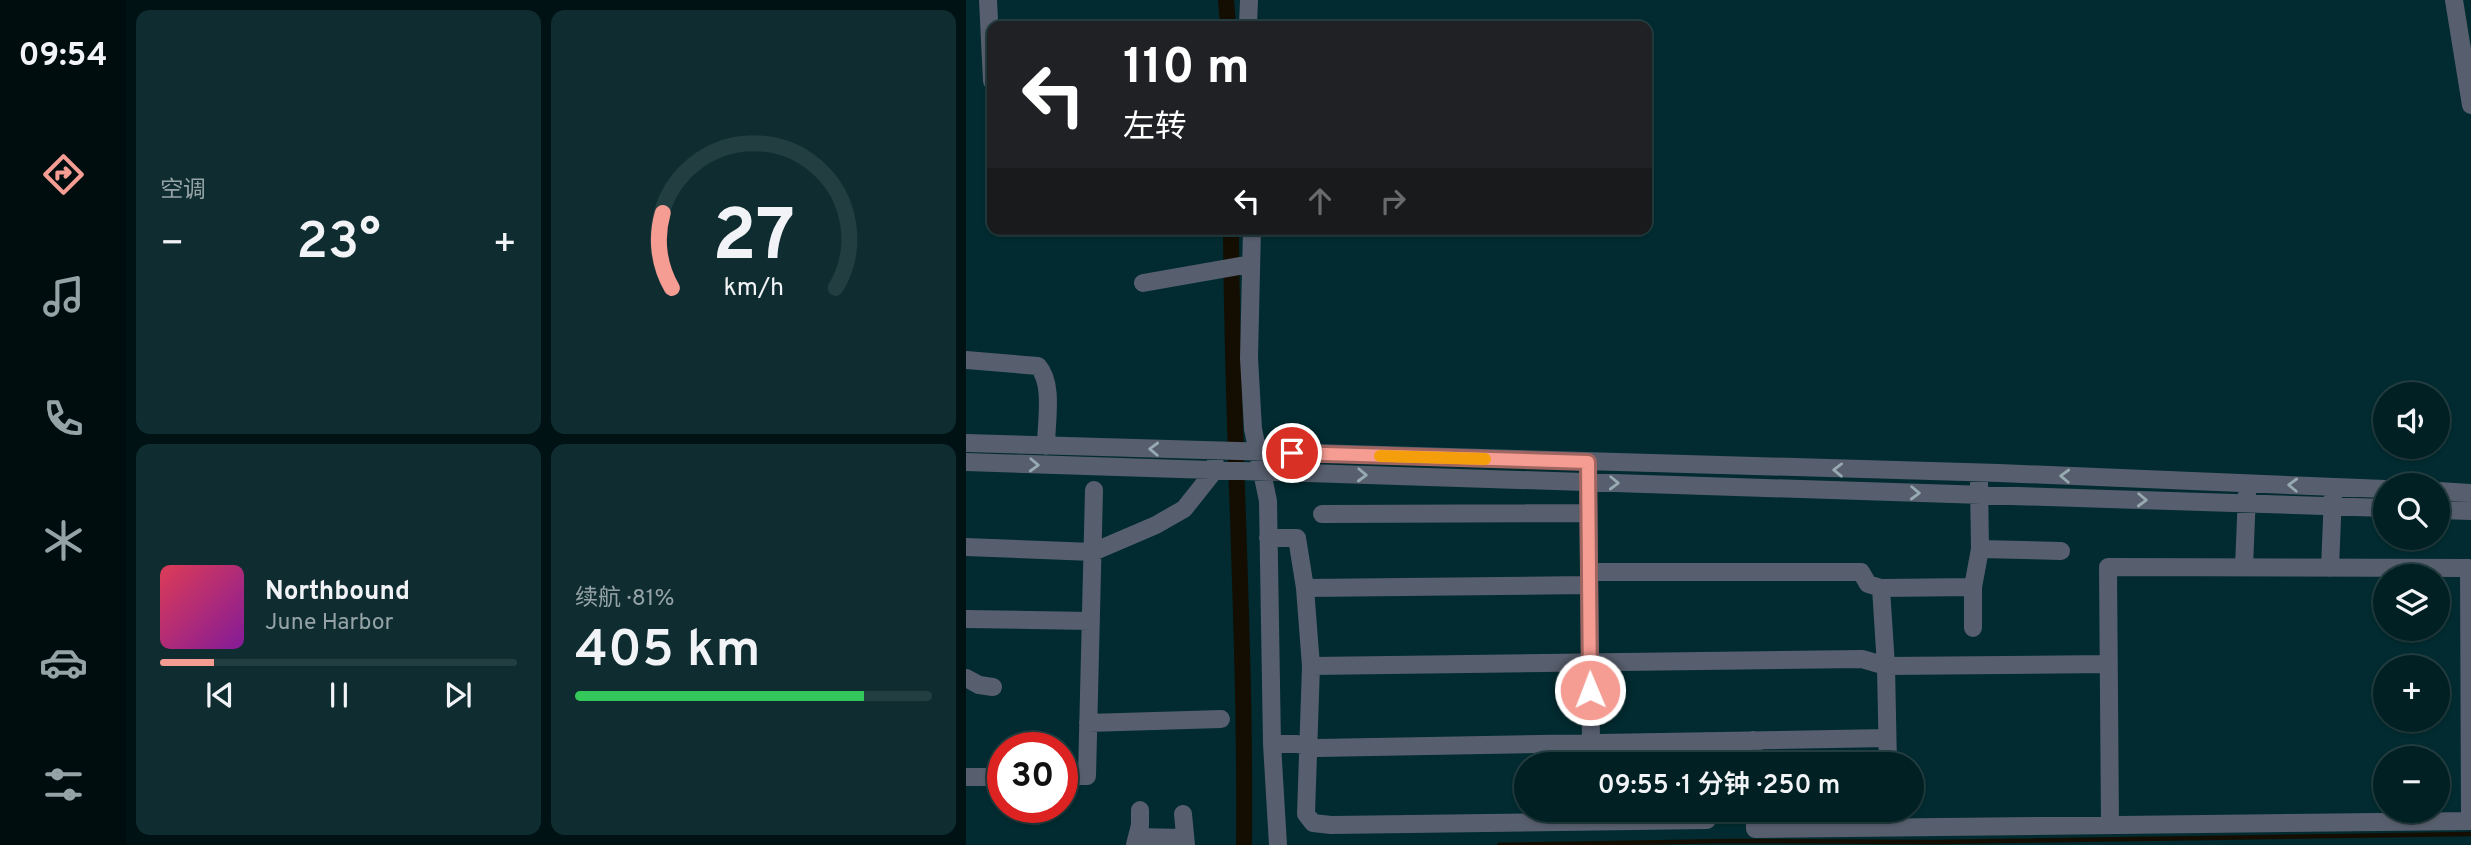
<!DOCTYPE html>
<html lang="zh">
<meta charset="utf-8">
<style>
:root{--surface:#012024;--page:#0f2d31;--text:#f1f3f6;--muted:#96a3a6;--line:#233e41;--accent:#f59c93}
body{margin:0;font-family:Overpass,"Noto Sans SC",sans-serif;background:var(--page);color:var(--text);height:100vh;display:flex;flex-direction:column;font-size:26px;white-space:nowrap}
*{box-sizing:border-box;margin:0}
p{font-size:23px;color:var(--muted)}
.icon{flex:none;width:38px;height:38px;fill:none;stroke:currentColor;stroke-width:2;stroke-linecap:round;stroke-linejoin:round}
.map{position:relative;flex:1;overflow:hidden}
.drawer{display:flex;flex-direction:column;gap:10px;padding:10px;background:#011214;width:840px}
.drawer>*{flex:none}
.hud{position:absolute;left:21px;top:21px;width:665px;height:214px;border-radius:14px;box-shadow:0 2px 5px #0004,0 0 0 2px var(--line);background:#202124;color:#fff;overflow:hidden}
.controls{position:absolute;left:1407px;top:382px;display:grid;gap:14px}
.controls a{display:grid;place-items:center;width:77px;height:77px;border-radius:50%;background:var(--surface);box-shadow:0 2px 5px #0004,0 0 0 2px var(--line);font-size:35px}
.speed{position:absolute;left:21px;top:732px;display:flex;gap:14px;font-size:35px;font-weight:700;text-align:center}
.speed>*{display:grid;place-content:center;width:91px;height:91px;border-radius:50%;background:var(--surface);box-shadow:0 2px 5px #0004,0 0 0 2px var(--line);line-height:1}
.speed .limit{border:10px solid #d22;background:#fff;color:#111}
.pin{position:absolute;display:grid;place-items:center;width:60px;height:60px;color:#fff;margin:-30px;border:4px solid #fff;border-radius:50%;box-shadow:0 2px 7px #0007}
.me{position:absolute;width:77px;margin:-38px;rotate:359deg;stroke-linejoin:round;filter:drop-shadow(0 0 5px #0008)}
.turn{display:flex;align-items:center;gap:24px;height:147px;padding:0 21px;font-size:32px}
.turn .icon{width:91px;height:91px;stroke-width:2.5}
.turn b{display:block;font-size:49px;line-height:60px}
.lanes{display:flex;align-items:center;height:66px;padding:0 21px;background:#0003;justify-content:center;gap:35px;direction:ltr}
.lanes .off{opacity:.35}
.big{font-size:52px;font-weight:600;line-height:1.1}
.drawer .card{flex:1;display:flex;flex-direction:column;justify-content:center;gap:10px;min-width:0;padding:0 24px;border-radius:14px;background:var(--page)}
.drawer .dial{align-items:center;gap:0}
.dial svg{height:182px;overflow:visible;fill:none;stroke:var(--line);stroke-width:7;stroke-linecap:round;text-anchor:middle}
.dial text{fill:var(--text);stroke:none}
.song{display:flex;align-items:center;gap:21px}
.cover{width:84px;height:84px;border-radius:10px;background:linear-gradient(135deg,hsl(350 70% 55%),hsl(290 70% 35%))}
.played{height:7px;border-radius:4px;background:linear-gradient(90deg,var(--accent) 15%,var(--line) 15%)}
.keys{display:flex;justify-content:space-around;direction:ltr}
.heat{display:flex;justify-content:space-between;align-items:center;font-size:38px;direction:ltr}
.charge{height:10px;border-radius:5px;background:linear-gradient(90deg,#34c759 81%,var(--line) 0)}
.drawer .tiles{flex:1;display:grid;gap:10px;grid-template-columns:repeat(2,1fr)}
.trip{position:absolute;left:548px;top:752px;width:410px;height:70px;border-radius:35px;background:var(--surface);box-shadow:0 2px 5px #0004,0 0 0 2px var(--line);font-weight:600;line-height:70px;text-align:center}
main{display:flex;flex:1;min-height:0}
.tabs{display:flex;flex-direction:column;width:126px;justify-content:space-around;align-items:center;background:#000d0e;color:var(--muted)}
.tabs .icon{width:49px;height:49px}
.tabs .active{color:var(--accent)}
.tabs b{font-size:32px;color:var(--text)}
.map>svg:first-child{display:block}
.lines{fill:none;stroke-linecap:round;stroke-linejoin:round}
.stream{stroke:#140e02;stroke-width:4.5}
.canal{stroke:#140e02;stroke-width:16}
.minor{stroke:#575e6d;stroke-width:18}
.oneway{stroke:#97a9b1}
.route-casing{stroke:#9f6560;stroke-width:18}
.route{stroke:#f59c93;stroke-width:12}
.slow{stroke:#f59e0b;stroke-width:12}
</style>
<main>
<nav class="tabs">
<b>09:54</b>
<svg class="icon active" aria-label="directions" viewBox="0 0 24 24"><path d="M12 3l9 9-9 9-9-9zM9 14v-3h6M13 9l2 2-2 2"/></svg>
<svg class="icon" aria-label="music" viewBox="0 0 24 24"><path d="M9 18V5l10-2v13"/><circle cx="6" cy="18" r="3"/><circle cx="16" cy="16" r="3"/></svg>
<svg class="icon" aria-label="phone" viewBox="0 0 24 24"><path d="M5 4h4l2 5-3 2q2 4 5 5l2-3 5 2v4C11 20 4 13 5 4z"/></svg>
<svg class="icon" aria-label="climate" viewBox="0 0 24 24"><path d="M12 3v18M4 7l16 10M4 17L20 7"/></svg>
<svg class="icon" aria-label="car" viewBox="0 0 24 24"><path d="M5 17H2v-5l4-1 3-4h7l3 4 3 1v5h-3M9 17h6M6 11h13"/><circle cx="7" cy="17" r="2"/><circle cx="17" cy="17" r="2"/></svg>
<svg class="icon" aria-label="filters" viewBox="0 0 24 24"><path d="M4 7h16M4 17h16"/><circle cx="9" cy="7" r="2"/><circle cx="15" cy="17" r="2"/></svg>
</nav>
<section class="drawer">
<div class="tiles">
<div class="card"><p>空调</p>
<div class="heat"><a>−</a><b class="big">23°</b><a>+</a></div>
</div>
<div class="card dial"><svg viewBox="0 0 100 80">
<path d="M14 69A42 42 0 1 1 86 69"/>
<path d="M14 69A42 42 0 0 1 10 36" stroke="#f59c93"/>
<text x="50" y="56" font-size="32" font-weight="700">27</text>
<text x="50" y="72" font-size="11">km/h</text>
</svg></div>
<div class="card">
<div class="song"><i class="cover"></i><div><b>Northbound</b><p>June Harbor</p></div></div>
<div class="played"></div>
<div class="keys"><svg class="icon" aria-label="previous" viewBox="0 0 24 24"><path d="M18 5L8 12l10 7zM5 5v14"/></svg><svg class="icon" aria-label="pause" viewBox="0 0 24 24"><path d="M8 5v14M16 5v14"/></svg><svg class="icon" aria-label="next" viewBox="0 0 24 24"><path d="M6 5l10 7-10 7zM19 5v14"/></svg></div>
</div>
<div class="card"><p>续航 · 81%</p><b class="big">405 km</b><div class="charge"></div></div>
</div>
</section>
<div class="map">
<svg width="1505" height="845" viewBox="0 0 1505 845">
<rect width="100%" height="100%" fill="#012b30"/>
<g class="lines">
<path class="stream" d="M533,845L765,841L970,842L1505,834"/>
<path class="canal" d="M260,0L262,26
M265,229C266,435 280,640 278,845"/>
<path class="minor" d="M22,0L26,81
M1488,0L1505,105
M282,26L283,0
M286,229L283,358L287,429L302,501L306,744L312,845
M177,283L285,264
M0,360L72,366C88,384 80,422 80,446
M0,443L1033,473L1419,489
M0,462L1419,508
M622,470L625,743
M1472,491L1505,493
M1472,510L1505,511
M356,514L622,513
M302,538H331L339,588L345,666L340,814L347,823L365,825L741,820V810
M0,547L127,552L190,525L218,509L249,470V464
M1014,549L1095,551
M1278,567L1281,494
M1364,568L1367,494
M623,572H895L902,584L915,588L1007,587
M339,588L623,585
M915,588L920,666L922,765
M0,619L125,621
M1007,628V587L1014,549L1013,483
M345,666L896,659L920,666L1143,664
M0,678L13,685L27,687
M122,723L255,719
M787,740L788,765
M740,741V765
M306,744H331L351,748L921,738
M96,776H121L128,490
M0,777H37
M789,810V829L1505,821
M217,814L220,845
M1144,825L1142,567L1503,568L1504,821
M171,837L218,838
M169,845L174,825V810"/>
</g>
<defs><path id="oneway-chevron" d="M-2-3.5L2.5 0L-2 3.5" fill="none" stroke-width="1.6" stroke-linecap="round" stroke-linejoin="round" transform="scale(1.75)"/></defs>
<g class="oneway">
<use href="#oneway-chevron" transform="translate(188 449) rotate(-178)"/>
<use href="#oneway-chevron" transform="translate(68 465) rotate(2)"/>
<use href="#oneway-chevron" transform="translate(872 470) rotate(-179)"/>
<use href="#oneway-chevron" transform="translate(396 475) rotate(2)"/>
<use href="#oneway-chevron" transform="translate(1099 476) rotate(-178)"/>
<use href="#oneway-chevron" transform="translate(648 483) rotate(2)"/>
<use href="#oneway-chevron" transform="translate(1327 485) rotate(-178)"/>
<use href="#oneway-chevron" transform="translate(949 493) rotate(2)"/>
<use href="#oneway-chevron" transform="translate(1176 500) rotate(2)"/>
</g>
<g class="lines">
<g class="route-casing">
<path id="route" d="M326,453L622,462L624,690"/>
</g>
<use href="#route" class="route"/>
<path class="slow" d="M414,456L519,459"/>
</g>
</svg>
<div class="controls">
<a><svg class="icon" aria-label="sound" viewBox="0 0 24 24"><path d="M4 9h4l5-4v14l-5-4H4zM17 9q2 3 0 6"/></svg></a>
<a><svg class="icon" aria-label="search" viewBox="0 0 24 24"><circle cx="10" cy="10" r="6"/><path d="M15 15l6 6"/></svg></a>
<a><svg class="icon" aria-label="layers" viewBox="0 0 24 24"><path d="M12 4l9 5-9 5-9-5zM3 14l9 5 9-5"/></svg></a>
<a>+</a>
<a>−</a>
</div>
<div class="speed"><div class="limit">30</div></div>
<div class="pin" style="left:326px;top:453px;background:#d93025"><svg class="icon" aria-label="arrive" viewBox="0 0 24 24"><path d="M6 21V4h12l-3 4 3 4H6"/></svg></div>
<svg class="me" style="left:624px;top:690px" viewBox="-20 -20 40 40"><circle r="17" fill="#f59c93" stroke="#fff" stroke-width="3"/><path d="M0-11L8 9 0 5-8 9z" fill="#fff"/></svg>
<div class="trip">09:55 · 1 分钟 · 250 m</div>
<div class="hud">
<div class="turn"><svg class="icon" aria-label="left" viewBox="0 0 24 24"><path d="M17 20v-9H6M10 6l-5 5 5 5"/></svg><div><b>110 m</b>左转</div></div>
<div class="lanes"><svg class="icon" aria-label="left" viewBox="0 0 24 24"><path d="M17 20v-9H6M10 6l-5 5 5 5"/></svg><svg class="icon off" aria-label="ahead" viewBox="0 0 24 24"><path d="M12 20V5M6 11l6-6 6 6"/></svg><svg class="icon off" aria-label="right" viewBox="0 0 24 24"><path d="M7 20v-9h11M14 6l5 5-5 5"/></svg></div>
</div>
</div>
</main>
